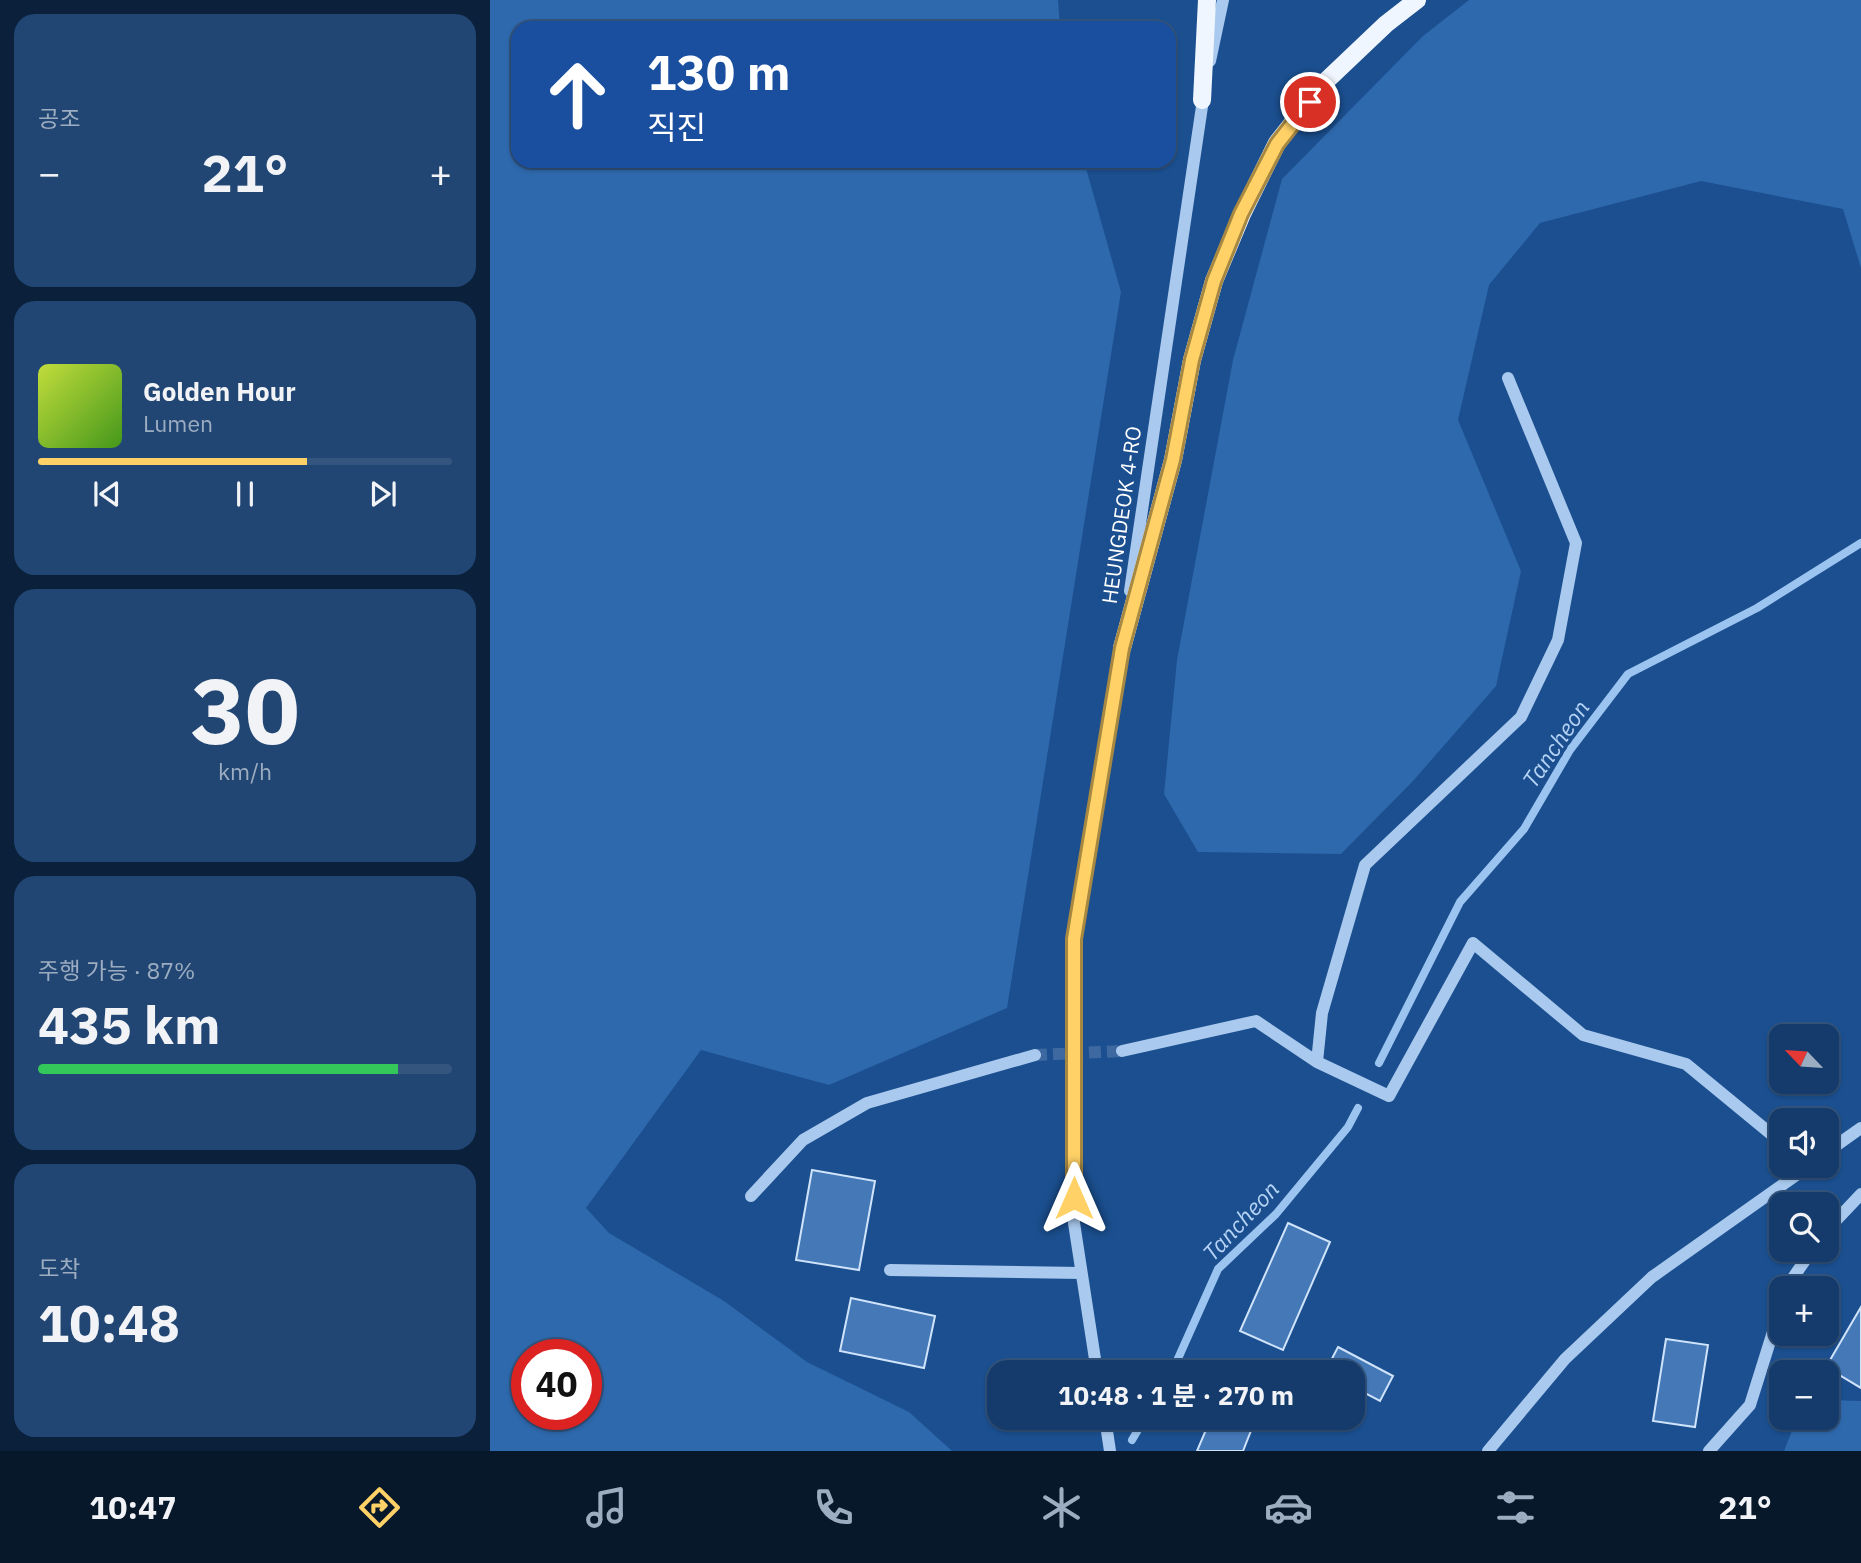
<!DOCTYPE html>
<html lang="ko">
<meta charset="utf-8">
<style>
:root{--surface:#143b6b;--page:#214673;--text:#f1f3f6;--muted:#9dadc1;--line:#33557e;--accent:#ffd166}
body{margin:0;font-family:"IBM Plex Sans","Noto Sans KR",sans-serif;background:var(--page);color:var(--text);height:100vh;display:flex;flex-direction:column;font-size:26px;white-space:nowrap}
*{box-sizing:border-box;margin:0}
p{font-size:23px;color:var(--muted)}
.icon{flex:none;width:38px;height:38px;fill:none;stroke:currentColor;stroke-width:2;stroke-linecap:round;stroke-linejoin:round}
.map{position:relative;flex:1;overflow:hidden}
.sheet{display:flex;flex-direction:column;gap:14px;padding:14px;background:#0b203b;width:490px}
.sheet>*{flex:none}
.hud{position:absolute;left:21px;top:21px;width:665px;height:147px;border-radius:21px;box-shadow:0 2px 5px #0004,0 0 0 2px var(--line);background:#1a4fa0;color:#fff;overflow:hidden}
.needle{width:46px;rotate:295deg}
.tools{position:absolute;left:1279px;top:1024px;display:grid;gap:14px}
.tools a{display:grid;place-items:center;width:70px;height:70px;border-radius:14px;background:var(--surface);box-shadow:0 2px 5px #0004,0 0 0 2px var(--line);font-size:35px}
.speed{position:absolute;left:21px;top:1339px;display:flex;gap:14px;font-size:35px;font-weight:700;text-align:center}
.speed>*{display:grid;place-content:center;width:91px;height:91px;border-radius:50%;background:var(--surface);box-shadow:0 2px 5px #0004,0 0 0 2px var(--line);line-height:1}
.speed .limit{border:10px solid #d22;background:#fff;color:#111}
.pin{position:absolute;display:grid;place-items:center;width:60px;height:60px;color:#fff;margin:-30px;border:4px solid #fff;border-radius:50%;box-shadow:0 2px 7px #0007}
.me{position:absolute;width:77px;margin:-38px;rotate:0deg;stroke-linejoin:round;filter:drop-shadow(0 0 5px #0008)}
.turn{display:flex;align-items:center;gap:24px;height:147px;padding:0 21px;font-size:32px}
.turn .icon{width:91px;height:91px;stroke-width:2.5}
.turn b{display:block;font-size:49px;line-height:60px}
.big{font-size:52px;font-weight:700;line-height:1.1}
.sheet .widget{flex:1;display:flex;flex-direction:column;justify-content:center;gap:10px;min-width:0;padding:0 24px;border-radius:21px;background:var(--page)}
.sheet .dial{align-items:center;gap:0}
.dial b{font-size:91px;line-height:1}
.song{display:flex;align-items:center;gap:21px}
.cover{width:84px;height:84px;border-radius:10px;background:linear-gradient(135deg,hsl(70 70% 55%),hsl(100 70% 35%))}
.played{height:7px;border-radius:4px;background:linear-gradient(90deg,var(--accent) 65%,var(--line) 65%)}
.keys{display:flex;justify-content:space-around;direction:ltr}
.heat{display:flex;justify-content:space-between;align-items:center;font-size:38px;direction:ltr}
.charge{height:10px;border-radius:5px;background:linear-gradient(90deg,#34c759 87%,var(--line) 0)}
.trip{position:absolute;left:497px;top:1360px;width:378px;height:70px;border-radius:21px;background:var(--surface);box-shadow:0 2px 5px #0004,0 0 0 2px var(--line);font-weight:700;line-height:70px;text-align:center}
.dock{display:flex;height:112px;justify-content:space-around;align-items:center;background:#08182b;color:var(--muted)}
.dock .icon{width:49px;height:49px}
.dock .active{color:var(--accent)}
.dock b{font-size:32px;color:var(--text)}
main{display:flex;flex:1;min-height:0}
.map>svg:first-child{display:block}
.green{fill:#2e69ad;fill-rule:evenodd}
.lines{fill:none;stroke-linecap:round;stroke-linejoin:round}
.stream{stroke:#9cc4f0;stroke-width:8}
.building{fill:#4478b7;stroke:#cfe3fa;stroke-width:2}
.minor-tunnel{stroke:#3d69a0;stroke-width:12;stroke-dasharray:12 6;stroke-linecap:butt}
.minor{stroke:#a9c9ee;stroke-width:12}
.major{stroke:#f0f6ff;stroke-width:18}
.route-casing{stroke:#a68842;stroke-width:18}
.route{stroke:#ffd166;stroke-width:12}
.labels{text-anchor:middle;stroke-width:7;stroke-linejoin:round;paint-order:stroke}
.street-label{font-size:21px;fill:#fff;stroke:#1b4f8f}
.water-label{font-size:23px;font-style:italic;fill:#b5d3f5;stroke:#1b4f8f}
</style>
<main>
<section class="sheet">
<div class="widget"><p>공조</p>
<div class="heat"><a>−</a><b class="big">21°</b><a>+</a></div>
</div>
<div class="widget">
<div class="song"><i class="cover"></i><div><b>Golden Hour</b><p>Lumen</p></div></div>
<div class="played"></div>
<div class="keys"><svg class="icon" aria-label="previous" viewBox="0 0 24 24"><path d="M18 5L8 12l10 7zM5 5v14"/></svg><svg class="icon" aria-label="pause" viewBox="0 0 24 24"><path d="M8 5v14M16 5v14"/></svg><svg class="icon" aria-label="next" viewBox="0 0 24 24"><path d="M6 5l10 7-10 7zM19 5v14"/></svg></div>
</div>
<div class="widget dial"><b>30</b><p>km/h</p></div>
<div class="widget"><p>주행 가능 · 87%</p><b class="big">435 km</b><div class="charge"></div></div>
<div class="widget"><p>도착</p><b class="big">10:48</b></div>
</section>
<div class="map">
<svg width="1371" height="1451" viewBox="0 0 1371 1451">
<rect width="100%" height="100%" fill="#1b4f8f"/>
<path class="green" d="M0,0H568L570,28H28V161H594L631,292L517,1008L339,1085L211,1050L96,1208L119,1233L234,1301L317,1362L419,1412L462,1451H0ZM96,1354V1414H37V1354Z
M979,0H1371V268L1353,209L1211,181L1050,223L999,285L968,420L1031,571L1006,686L923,781L851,854L708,852L674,794L687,660L743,360L792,179L933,36Z
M1337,1400L1371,1401V1451H1294L1307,1418H1337Z"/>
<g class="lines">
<path class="stream" d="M889,1063L970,902L1034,829L1080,750L1138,674L1267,608L1371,543
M682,1372L728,1269L786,1214L858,1127L868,1108
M642,1440L655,1418"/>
</g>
<path class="building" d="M322,1170L385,1181L369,1270L306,1260Z
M798,1223L840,1242L793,1350L750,1331Z
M361,1298L445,1316L434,1368L350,1351Z
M1371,1307V1388L1336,1367Z
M1176,1339L1218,1345L1205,1427L1163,1421Z
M848,1347L903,1376L890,1401L863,1387V1372H835Z
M721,1418H766L753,1451H707Z"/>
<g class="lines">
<path class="minor-tunnel" d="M545,1055L632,1051"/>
<path class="minor" d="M720,61L733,0
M640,591L714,93
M632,1051L766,1021L827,1062L899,1096L983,943L1093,1035L1196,1064L1292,1143
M827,1062L832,1013L875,865L1031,717L1068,640L1086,543L1018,378
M1337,1152L1371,1128
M261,1196L313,1140L377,1103L545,1055
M1337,1230L1371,1194
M400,1270L591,1273
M1296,1288L1322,1250
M607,1372L584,1223L585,939L633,640
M615,1418L620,1451
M998,1451L1075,1359L1162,1277L1319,1166
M1219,1451L1260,1405L1292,1303"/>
<path class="major" d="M712,100L717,0
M632,648L683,460L702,360L724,281L752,214L787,143L836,81L896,24L927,0"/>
</g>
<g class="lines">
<g class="route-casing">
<path id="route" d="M584,1198V939L632,648L683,460L702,360L724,281L751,214L787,144L820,102"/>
</g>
<use href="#route" class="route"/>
</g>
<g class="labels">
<g class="street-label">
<text transform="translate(632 515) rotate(-82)" y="7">HEUNGDEOK 4-RO</text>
</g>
<g class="water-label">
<text transform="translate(1066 744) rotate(-56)" y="8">Tancheon</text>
<text transform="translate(751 1221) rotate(-47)" y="8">Tancheon</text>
</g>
</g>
</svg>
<div class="tools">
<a><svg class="needle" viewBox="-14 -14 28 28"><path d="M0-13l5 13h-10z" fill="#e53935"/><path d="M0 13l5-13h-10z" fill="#9dadc1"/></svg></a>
<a><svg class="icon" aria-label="sound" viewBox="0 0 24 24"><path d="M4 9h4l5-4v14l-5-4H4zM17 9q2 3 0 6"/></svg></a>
<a><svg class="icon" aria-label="search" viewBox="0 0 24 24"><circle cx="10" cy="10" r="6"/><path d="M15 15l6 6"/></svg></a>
<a>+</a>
<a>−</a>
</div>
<div class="speed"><div class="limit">40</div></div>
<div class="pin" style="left:820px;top:102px;background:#d93025"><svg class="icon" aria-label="arrive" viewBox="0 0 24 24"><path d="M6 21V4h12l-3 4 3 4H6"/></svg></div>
<svg class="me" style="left:584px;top:1198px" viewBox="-20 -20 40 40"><path d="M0-17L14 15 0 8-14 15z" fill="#ffd166" stroke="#fff" stroke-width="4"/></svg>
<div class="trip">10:48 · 1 분 · 270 m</div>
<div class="hud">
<div class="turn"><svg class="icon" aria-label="ahead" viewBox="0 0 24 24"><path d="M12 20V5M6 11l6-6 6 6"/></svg><div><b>130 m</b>직진</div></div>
</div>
</div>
</main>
<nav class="dock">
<b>10:47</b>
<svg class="icon active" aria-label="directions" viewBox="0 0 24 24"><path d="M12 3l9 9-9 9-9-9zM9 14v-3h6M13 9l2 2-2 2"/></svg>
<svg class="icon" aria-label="music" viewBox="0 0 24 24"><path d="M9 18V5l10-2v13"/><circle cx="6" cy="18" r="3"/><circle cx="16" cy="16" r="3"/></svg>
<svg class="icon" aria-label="phone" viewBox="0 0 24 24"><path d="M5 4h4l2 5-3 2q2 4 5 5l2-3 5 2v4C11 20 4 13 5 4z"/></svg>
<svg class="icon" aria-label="climate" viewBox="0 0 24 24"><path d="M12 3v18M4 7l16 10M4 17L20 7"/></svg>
<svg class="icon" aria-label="car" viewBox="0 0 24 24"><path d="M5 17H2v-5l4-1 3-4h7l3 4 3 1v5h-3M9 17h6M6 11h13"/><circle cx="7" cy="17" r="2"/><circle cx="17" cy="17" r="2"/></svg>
<svg class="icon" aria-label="filters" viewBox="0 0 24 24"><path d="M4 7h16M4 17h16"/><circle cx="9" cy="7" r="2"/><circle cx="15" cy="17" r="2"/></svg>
<b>21°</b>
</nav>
